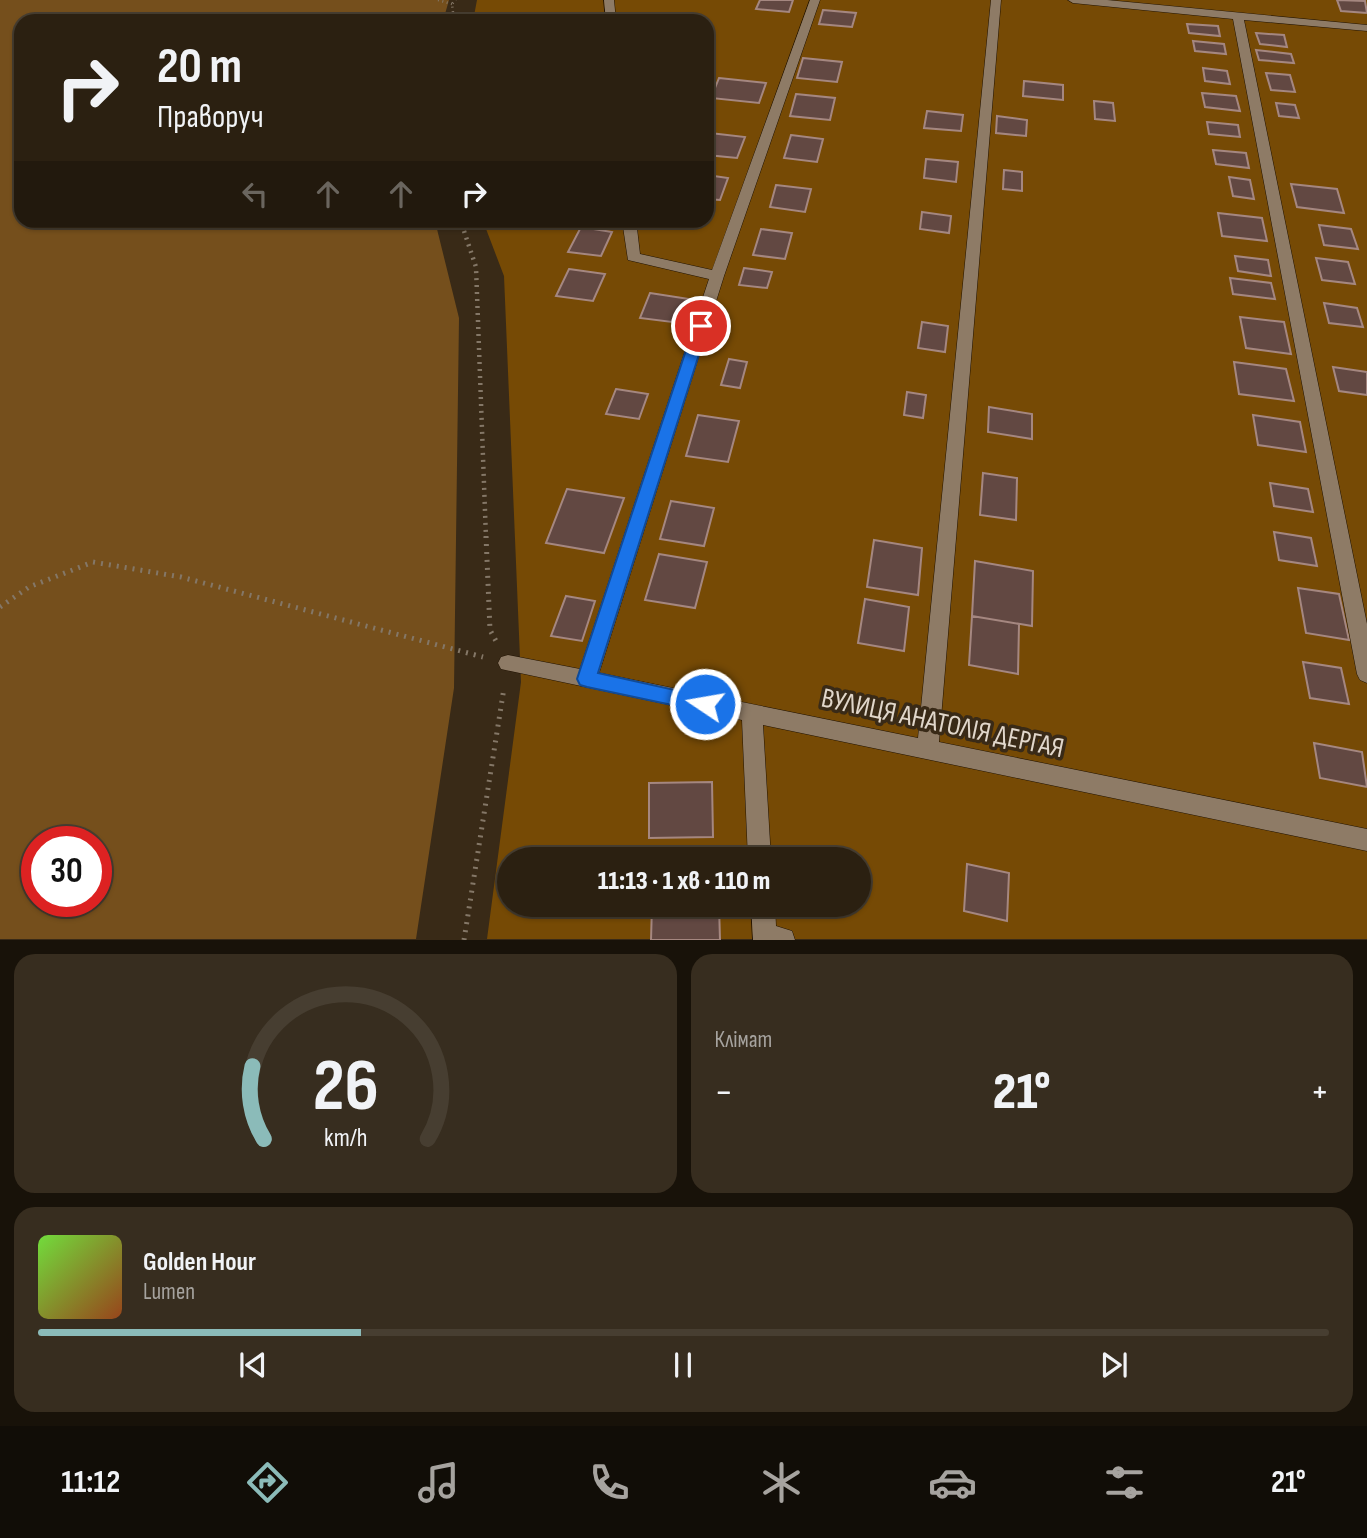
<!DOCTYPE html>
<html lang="uk">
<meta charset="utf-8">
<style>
:root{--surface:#2b2011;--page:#372d1f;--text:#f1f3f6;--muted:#a6a39f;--line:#473e31;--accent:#8bbbb9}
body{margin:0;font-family:"Sofia Sans Condensed",sans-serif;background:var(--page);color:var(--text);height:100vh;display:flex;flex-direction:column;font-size:26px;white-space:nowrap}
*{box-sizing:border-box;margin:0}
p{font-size:23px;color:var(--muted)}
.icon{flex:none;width:38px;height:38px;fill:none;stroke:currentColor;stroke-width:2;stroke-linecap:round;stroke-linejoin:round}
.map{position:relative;height:940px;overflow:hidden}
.drawer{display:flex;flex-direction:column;gap:14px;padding:14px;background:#181209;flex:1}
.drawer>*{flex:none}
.banner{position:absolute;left:14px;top:14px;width:700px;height:214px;border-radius:21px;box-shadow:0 2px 5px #0004,0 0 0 2px var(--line);background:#2b2011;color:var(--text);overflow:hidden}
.speed{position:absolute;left:21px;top:826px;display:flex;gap:14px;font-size:35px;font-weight:700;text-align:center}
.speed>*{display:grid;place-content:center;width:91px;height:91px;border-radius:50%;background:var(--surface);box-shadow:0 2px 5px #0004,0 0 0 2px var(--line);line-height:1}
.speed .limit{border:10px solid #d22;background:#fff;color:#111}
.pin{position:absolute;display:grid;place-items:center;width:60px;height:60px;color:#fff;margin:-30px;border:4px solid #fff;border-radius:50%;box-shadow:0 2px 7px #0007}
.me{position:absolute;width:77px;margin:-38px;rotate:282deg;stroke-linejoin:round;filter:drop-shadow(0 0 5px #0008)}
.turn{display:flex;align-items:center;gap:24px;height:147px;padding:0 28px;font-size:32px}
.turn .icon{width:91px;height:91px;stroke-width:2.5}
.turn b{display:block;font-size:49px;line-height:60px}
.lanes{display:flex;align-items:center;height:66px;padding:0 28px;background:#0003;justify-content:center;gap:35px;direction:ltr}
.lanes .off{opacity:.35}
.big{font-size:52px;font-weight:800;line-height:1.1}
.drawer .tile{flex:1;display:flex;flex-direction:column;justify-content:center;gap:10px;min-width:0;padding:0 24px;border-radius:21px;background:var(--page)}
.drawer .dial{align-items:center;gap:0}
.dial svg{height:182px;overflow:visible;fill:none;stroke:var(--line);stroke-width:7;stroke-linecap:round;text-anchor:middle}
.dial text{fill:var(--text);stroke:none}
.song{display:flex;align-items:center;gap:21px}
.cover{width:84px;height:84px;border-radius:10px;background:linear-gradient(135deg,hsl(100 70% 55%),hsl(20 70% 35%))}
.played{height:7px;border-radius:4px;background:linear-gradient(90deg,var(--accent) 25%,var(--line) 25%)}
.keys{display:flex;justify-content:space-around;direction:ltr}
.heat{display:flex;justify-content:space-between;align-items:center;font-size:38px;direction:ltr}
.drawer .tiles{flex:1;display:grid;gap:14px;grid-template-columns:1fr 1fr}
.tile:last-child{grid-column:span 2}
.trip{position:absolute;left:497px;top:847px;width:374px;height:70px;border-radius:35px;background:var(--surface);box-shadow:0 2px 5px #0004,0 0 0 2px var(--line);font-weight:800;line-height:70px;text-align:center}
.tab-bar{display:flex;height:112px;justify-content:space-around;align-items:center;background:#110d07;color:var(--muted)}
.tab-bar .icon{width:49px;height:49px}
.tab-bar .current{color:var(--accent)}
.tab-bar b{font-size:32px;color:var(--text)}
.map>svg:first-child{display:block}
.green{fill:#764a05;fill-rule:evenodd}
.forest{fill:#754f1c;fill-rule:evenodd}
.building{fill:#624842;stroke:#a58780;stroke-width:2}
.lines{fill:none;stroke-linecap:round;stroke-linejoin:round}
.minor-casing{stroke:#201202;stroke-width:1}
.path-far2{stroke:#847767;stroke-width:2.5;stroke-dasharray:1 3.5;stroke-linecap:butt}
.path-far1{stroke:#847767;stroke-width:4.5;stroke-dasharray:2 5;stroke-linecap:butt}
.path{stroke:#847767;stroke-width:5;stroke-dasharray:2 6;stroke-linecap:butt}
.minor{fill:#8e7b66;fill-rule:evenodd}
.route{fill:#1a73e8;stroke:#114b97;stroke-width:2}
.labels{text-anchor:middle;stroke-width:7;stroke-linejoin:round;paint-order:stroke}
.near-street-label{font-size:28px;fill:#e1d7cb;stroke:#392a17}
</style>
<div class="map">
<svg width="1367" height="940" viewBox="0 0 1367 940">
<rect width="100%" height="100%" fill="#392a17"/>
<path class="green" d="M477,0H1367V939H487L521,682L504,276L483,221L707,220V21H473ZM509,859H859V905H509Z"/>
<path class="forest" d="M0,0H449L443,21H21V220L435,221L459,318L454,688L416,939H0ZM37,842H96V901H37Z"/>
<path class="building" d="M760,0H793L789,12L756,9Z
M1337,0L1365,1L1367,13L1341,11Z
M823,10L856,13L852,27L819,24Z
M1187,24L1218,26L1220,36L1189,33Z
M1256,33L1284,35L1287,47L1260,44Z
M1193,41L1224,44L1226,54L1195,51Z
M1256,50L1291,54L1294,63L1259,60Z
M803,58L842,62L837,82L797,78Z
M1203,68L1227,71L1230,84L1205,81Z
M1266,73L1290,75L1295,92L1271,90Z
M719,78L766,83L759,103L711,98Z
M1024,81L1063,85V100L1023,96Z
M1202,93L1236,96L1240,111L1205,107Z
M796,94L835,98L830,120L790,116Z
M1094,101L1113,103L1115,121L1095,119Z
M1276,103L1295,105L1299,118L1279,116Z
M927,111L963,115L961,131L924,128Z
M997,116L1027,120L1026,136L996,133Z
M1207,122L1238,125L1240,137L1209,134Z
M710,133L745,137L737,158L707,155Z
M791,135L823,139L817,162L784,158Z
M1213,150L1246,153L1249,168L1216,164Z
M926,159L958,162L956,182L924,178Z
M1004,170L1022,172V191L1003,189Z
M707,175L728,178L720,200L707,199Z
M1229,177L1250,180L1254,199L1233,196Z
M1291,184L1337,189L1344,213L1297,207Z
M776,185L811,189L805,212L770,207Z
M922,212L951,216L949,233L920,229Z
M1218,213L1262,218L1267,241L1222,236Z
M1319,225L1351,229L1358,249L1324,245Z
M581,227L612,232L601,256L568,252Z
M761,229L792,233L785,259L753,255Z
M1235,256L1268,260L1271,276L1238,271Z
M1316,258L1348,262L1355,284L1322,280Z
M744,268L772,272L767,288L739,285Z
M569,269L605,274L593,301L556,296Z
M1230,278L1271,283L1275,299L1233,294Z
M650,293L689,299L680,323L640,318Z
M1324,303L1357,308L1363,327L1329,323Z
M1240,317L1284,322L1291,354L1246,348Z
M922,322L948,326L945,352L918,348Z
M729,359L747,362L740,388L721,385Z
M1234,362L1286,369L1294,401L1239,394Z
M1333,367L1367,372V395L1339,391Z
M616,389L648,394L639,419L606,414Z
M907,392L926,395L923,418L904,415Z
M989,407L1032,414V439L988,432Z
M698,415L739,421L728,462L686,456Z
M1253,415L1300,422L1306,452L1258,445Z
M983,473L1017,478L1016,520L980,515Z
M1270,483L1308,489L1313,512L1274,506Z
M567,489L624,498L604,553L546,543Z
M671,501L714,508L704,546L660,539Z
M1274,532L1311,538L1317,566L1279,560Z
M874,540L922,548L918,595L867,587Z
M659,554L707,562L695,608L645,600Z
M975,561L1033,571L1032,626L972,616Z
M1298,588L1339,594L1349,640L1306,633Z
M566,596L595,601L582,641L551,636Z
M865,599L909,607L904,651L858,643Z
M972,616L1019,624L1018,674L969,665Z
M1303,662L1341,668L1349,704L1310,698Z
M1314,743L1362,752L1367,787L1320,778Z
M712,782L713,837L649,838V783Z
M967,864L1009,873L1007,921L964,911Z
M652,905H719L720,940H651Z"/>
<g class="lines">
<g class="minor-casing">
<path id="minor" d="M604,0H614L616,21H606Z
M810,0H820L724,276L599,673L918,738L991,0H1001L939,742L1367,829V851L763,725L771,859H748L742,720L501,669L498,663L501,657L508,655L580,669L709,279L628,260L622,220H636L640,254L712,270Z
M1068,0H1107L1367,25V31L1244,20L1367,624V683L1360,680L1357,674L1233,19L1073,3Z
M751,905H775L776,926L792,931L795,940H753Z"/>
</g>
<path class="path-far2" d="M438,0L452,4
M454,21L452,4L456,0
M461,220L465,232"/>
<path class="path-far1" d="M464,231L476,267L486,538"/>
<path class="path" d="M486,536L490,630L496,641
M0,607L29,587L93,562L181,577L483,657
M464,940L504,688"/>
<use href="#minor" class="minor"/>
</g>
<path class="route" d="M701,322L708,326L598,673L711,698L714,704L711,709L705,712L587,687L580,685L577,679L694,326Z"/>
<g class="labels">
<g class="near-street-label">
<text transform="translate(943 722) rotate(12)" y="10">ВУЛИЦЯ АНАТОЛІЯ ДЕРГАЯ</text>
</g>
</g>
</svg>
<div class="speed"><div class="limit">30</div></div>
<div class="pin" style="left:701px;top:326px;background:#d93025"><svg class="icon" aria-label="arrive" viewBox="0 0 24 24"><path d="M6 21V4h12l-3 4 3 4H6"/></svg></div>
<svg class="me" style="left:705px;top:704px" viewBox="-20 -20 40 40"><circle r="17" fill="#1a73e8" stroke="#fff" stroke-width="3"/><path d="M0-11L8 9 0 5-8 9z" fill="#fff"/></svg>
<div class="trip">11:13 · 1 хв · 110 m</div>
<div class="banner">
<div class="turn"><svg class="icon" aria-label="right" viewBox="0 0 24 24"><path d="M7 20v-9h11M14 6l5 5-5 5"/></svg><div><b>20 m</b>Праворуч</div></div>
<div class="lanes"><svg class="icon off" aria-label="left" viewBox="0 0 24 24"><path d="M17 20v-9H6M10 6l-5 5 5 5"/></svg><svg class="icon off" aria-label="ahead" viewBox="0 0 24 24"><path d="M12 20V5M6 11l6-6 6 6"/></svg><svg class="icon off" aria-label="ahead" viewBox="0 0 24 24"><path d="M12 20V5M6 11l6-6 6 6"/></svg><svg class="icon" aria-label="right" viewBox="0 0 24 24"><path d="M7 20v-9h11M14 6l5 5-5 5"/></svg></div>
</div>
</div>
<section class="drawer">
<div class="tiles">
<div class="tile dial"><svg viewBox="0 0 100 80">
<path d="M14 69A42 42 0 1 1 86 69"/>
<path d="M14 69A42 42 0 0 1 9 37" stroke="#8bbbb9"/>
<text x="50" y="56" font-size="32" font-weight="700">26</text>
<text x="50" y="72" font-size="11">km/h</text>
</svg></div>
<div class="tile"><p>Клімат</p>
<div class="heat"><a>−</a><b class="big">21°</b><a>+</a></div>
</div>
<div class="tile">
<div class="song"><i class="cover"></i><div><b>Golden Hour</b><p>Lumen</p></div></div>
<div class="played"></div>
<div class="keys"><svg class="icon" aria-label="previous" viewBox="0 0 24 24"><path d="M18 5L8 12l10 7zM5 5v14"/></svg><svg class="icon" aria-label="pause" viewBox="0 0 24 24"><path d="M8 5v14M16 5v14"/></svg><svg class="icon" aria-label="next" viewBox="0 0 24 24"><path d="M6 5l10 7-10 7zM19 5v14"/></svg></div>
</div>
</div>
</section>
<nav class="tab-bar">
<b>11:12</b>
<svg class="icon current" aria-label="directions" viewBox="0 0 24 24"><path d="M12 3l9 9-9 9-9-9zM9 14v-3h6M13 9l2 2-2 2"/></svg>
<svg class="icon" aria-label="music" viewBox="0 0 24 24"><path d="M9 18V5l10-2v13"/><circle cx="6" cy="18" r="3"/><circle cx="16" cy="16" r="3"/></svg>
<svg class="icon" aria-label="phone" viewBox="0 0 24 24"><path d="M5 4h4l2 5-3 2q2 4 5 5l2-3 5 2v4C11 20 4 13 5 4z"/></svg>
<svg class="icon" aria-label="climate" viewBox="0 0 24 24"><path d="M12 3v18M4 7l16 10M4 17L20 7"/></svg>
<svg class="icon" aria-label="car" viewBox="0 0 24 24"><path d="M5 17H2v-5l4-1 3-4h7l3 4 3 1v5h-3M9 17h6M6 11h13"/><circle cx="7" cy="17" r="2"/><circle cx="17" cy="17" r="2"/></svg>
<svg class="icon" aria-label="filters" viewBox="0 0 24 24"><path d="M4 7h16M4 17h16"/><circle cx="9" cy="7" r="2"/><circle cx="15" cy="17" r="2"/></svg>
<b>21°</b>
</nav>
